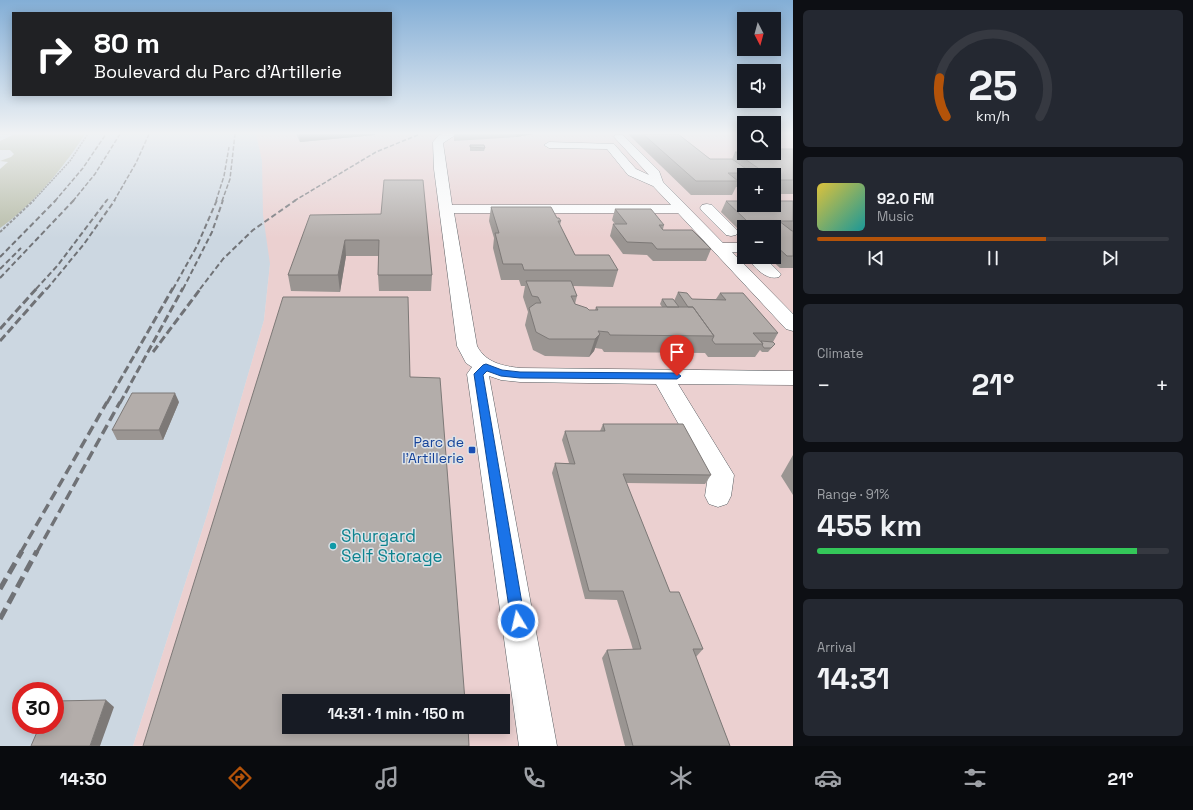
<!DOCTYPE html>
<meta charset="utf-8">
<style>
:root{--surface:#171b24;--page:#242831;--text:#f1f3f6;--muted:#9ea1a6;--line:#363941;--accent:#b45309}
body{margin:0;font-family:"Space Grotesk",sans-serif;background:var(--page);color:var(--text);height:100vh;display:flex;flex-direction:column;font-size:15px;white-space:nowrap}
*{box-sizing:border-box;margin:0}
p{font-size:13px;color:var(--muted)}
.icon{flex:none;width:22px;height:22px;fill:none;stroke:currentColor;stroke-width:2;stroke-linecap:round;stroke-linejoin:round}
.map{position:relative;flex:1;overflow:hidden}
.panel{display:flex;flex-direction:column;gap:10px;padding:10px;background:#0d0f14;width:400px}
.panel>*{flex:none}
.banner{position:absolute;left:12px;top:12px;width:380px;height:84px;border-radius:0px;box-shadow:0 2px 10px #0003;background:#202124;color:#fff;overflow:hidden}
.needle{width:26px;rotate:174deg}
.buttons{position:absolute;left:737px;top:12px;display:grid;gap:8px}
.buttons a{display:grid;place-items:center;width:44px;height:44px;border-radius:0px;background:var(--surface);box-shadow:0 2px 10px #0003;font-size:20px}
.speed{position:absolute;left:12px;top:682px;display:flex;gap:8px;font-size:20px;font-weight:700;text-align:center}
.speed>*{display:grid;place-content:center;width:52px;height:52px;border-radius:50%;background:var(--surface);box-shadow:0 2px 10px #0003;line-height:1}
.speed .limit{border:6px solid #d22;background:#fff;color:#111}
.pin{position:absolute;display:grid;place-items:center;width:34px;height:34px;color:#fff;margin:-41px -17px;border-radius:50% 50% 50% 0;rotate:-45deg;box-shadow:0 0 4px #0007}
.pin .icon{rotate:45deg}
.me{position:absolute;width:44px;margin:-22px;rotate:351deg;stroke-linejoin:round;filter:drop-shadow(0 0 3px #0008)}
.turn{display:flex;align-items:center;gap:14px;height:84px;padding:0 16px;font-size:18px}
.turn .icon{width:52px;height:52px;stroke-width:2.5}
.turn b{display:block;font-size:28px;line-height:34px}
.big{font-size:30px;font-weight:700;line-height:1.1}
.panel .widget{flex:1;display:flex;flex-direction:column;justify-content:center;gap:6px;min-width:0;padding:0 14px;border-radius:6px;background:var(--page)}
.panel .dial{align-items:center;gap:0}
.dial svg{height:104px;overflow:visible;fill:none;stroke:var(--line);stroke-width:7;stroke-linecap:round;text-anchor:middle}
.dial text{fill:var(--text);stroke:none}
.song{display:flex;align-items:center;gap:12px}
.cover{width:48px;height:48px;border-radius:6px;background:linear-gradient(135deg,hsl(50 70% 55%),hsl(180 70% 35%))}
.played{height:4px;border-radius:2px;background:linear-gradient(90deg,var(--accent) 65%,var(--line) 65%)}
.keys{display:flex;justify-content:space-around;direction:ltr}
.heat{display:flex;justify-content:space-between;align-items:center;font-size:22px;direction:ltr}
.charge{height:6px;border-radius:3px;background:linear-gradient(90deg,#34c759 91%,var(--line) 0)}
.trip{position:absolute;left:282px;top:694px;width:228px;height:40px;border-radius:0px;background:var(--surface);box-shadow:0 2px 10px #0003;font-weight:700;line-height:40px;text-align:center}
.menu{display:flex;height:64px;justify-content:space-around;align-items:center;background:#090b0e;color:var(--muted)}
.menu .icon{width:28px;height:28px}
.menu .active{color:var(--accent)}
.menu b{font-size:18px;color:var(--text)}
main{display:flex;flex:1;min-height:0}
.map>svg:first-child{display:block}
.built{fill:#ccd7e1;fill-rule:evenodd}
.industrial{fill:#ebd0d0;fill-rule:evenodd}
.green{fill:#b7bca8}
.lines{fill:none;stroke-linecap:round;stroke-linejoin:round}
.minor-casing{stroke:#5a5f63;stroke-width:1}
.path-far1{stroke:#878a8d;stroke-width:1.5;stroke-dasharray:2 1;stroke-linecap:butt}
.path{stroke:#878a8d;stroke-width:2;stroke-dasharray:3 1.5;stroke-linecap:butt}
.minor{fill:#fff;fill-rule:evenodd}
.rail-far4{stroke:#707276;stroke-width:1.5;stroke-dasharray:4.5 2;stroke-linecap:butt}
.rail-far3{stroke:#707276;stroke-width:2;stroke-dasharray:5.5 3;stroke-linecap:butt}
.rail-far2{stroke:#707276;stroke-width:3;stroke-dasharray:8 3.5;stroke-linecap:butt}
.rail-far1{stroke:#707276;stroke-width:3.5;stroke-dasharray:10 5;stroke-linecap:butt}
.rail{stroke:#707276;stroke-width:5;stroke-dasharray:12 6;stroke-linecap:butt}
.wall{fill:#9a9592}
.shaded-wall{fill:#7d7977}
.building{fill:#b3adaa;stroke:#7d7977}
.route{fill:#1a73e8;stroke:#114b97}
.transit-dot{fill:#1a4fb4;stroke:#dde2e7;stroke-width:1.5}
.culture-dot{fill:#0f9aa8;stroke:#dde2e7;stroke-width:1.5}
.labels{text-anchor:middle;stroke-width:3;stroke-linejoin:round;paint-order:stroke}
.transit-label{font-size:14px;fill:#164399;stroke:#dde2e7;text-anchor:end}
.near-culture-label{font-size:17px;fill:#0d838f;stroke:#dde2e7;text-anchor:start}
</style>
<main>
<div class="map">
<svg width="793" height="746" viewBox="0 0 793 746">
<rect width="100%" height="100%" fill="#dde2e7"/>
<path class="built" d="M66,134H256L260,150L382,139L270,264L264,320L208,512L133,746H0V197ZM21,691H55V725H21Z"/>
<path class="industrial" d="M256,134H744V153H774V134H793V746H133L208,512L264,320L270,264L263,215L262,161ZM744,175H774V205H744ZM744,227H774V257H744ZM289,701H503V727H289Z"/>
<path class="green" d="M15,134H85C65,166 32,206 0,228V169L8,162L0,161L11,157L14,154L10,150H0V141Z"/>
<g class="lines">
<g class="minor-casing">
<path id="minor" d="M443,134H457L443,143L452,205H671L653,186L628,175L607,149L549,148L544,145L549,142L614,144L636,169L649,175L614,137L615,135H623L659,171L663,182L723,243H744V253L732,252L793,314V331L786,329L678,213H454L477,346C486,363 503,366 520,368L793,371V385L678,384L734,475L731,496L727,504L718,507L709,504L705,496L708,476L656,384L520,382L501,380L489,376L557,746H519L470,395L467,374L472,367L466,363L457,346L434,169L433,142L439,135Z
M707,204L712,205L736,229L738,232L736,235L731,236L726,235L702,211L700,208L702,205Z
M747,257H764L781,274L779,277C766,281 754,267 747,257Z"/>
</g>
<path class="path-far1" d="M33,201L70,161L88,134"/>
<path class="path" d="M0,232L34,200"/>
<use href="#minor" class="minor"/>
<path class="rail-far4" d="M55,201L83,168L106,134
M73,201L95,174L120,134
M106,201L108,199
M114,201L136,163L149,134
M216,201L224,176L229,147
M222,201L230,179L235,134
M294,201L376,152L420,134"/>
<path class="rail-far3" d="M0,257L56,200
M0,269L21,248
M0,278L74,200
M36,289L58,265L107,200
M47,289L84,244L115,200
M173,289L197,246L217,200
M183,289L212,232L223,200
M200,289L223,259L253,230L296,200"/>
<path class="rail-far2" d="M0,329L37,288
M0,341L47,288
M153,352L201,288
M107,403L173,288
M120,403L183,288"/>
<path class="rail-far1" d="M21,552L107,402
M37,552L120,402"/>
<path class="rail" d="M0,589L22,551
M0,619L37,551"/>
</g>
<path class="wall" d="M296,134H375V135L300,142Z
M454,134H534L516,137L454,141Z
M629,134H678L710,159H732L735,152L744,153L793,149V194H774V175H744V187H736L732,195H691L629,135Z
M470,145L485,148L484,151H470Z
M726,201H793V268H780L768,257H774V227H744V240L737,233L739,230L721,212Z
M491,207L557,218L561,221L560,225L575,255L618,270L613,287L573,286L577,296L575,304L589,310H595L596,307H662L660,304L662,299L674,301L678,292L692,299H716L720,293L778,333L773,342L775,344L768,352H762L760,350L755,357H708L705,353L604,352L602,349L595,348L594,351L589,357L545,356L533,350L525,325L528,312L523,297L525,286H521L519,280H501L493,248L494,238L489,221Z
M615,209L664,225L663,229V230L711,249L706,261H653L647,255L623,254L610,236L613,224H615L612,220Z
M381,214L432,275L431,291H379L378,275L379,256H346L340,292L291,291L288,275Z
M179,402L163,440H117L112,430Z
M603,424L711,475L705,484L626,483L670,592L703,649L696,657L730,746H625L602,658L607,650H633L631,643L617,600L585,599L552,473L555,463H569L562,440L565,431H600Z
M793,455V495L781,476Z"/>
<path class="shaded-wall" d="M299,134H375V135L300,142Z
M516,134H534L516,137Z
M345,240L346,256L340,292L338,275Z
M600,334L594,351L589,357L595,339Z
M175,393L179,402L163,440L159,430Z
M106,700L114,707L100,746H90Z"/>
<path class="building" d="M643,134H678L710,159H732L752,173H728L738,181H696Z
M470,145H484L485,148L470,147Z
M774,149H793V180H775L774,179V175H768L735,152H744V153H774Z
M384,180H423L432,275H378L379,240H345L338,275H288L310,215L381,214Z
M726,201H744V205H774V201H793V221H779L792,231H793V256H787L774,244V227H749L743,221L746,220Z
M491,207H551L557,218H559L561,221H558L575,255H609L618,270H524L522,264H503L495,233H499Z
M615,209H651L664,225H659L663,230H692L711,249H657L652,243L627,242L613,224H627Z
M526,281H571L577,296H571L575,304L587,308L589,310H598L596,307H693L714,336L610,335L608,332L598,331L600,334L595,339H549L536,332L529,308L536,303H541L538,297L532,296Z
M678,292L687,293L692,299L726,300L720,293H743L778,333H753L763,344H715L712,340L714,336L693,307H688Z
M283,297H408L410,377L440,378L465,701H289V727H468L469,746H143Z
M662,299H673L679,307H667Z
M761,341L773,342L775,344L771,348H764L762,345L763,344Z
M132,393H175L159,430H112Z
M603,424H683L711,475L623,474L670,592H679L703,649H693L730,746H633L607,650L641,649L637,635L623,591H589L555,463L575,464L565,431H605Z
M106,700L90,746H31L40,725H55V701Z"/>
<linearGradient id="sky" x2="0" y2="1"><stop stop-color="#83aed6"/><stop offset="0.56" stop-color="#f0f2f4"/><stop offset="1" stop-color="#f0f2f4" stop-opacity="0"/></linearGradient>
<rect width="793" height="238" fill="url(#sky)"/>
<path class="route" d="M486,364L502,370L520,372L677,373L681,376L677,379L520,378L501,376L487,371L483,375L525,621L523,626L518,628L513,626L511,621L474,374L483,365Z"/>
<rect class="transit-dot" x="468" y="446" width="8" height="8" rx="2"/>
<circle class="culture-dot" cx="333" cy="546" r="4"/>
<g class="labels">
<g class="transit-label">
<text x="464" y="447">Parc de<tspan x="464" dy="16">l'Artillerie</tspan></text>
</g>
<g class="near-culture-label">
<text x="341" y="542">Shurgard<tspan x="341" dy="20">Self Storage</tspan></text>
</g>
</g>
</svg>
<div class="buttons">
<a><svg class="needle" viewBox="-14 -14 28 28"><path d="M0-13l5 13h-10z" fill="#e53935"/><path d="M0 13l5-13h-10z" fill="#9ea1a6"/></svg></a>
<a><svg class="icon" aria-label="sound" viewBox="0 0 24 24"><path d="M4 9h4l5-4v14l-5-4H4zM17 9q2 3 0 6"/></svg></a>
<a><svg class="icon" aria-label="search" viewBox="0 0 24 24"><circle cx="10" cy="10" r="6"/><path d="M15 15l6 6"/></svg></a>
<a>+</a>
<a>−</a>
</div>
<div class="speed"><div class="limit">30</div></div>
<div class="pin" style="left:677px;top:376px;background:#d93025"><svg class="icon" aria-label="arrive" viewBox="0 0 24 24"><path d="M6 21V4h12l-3 4 3 4H6"/></svg></div>
<svg class="me" style="left:518px;top:621px" viewBox="-20 -20 40 40"><circle r="17" fill="#1a73e8" stroke="#fff" stroke-width="3"/><path d="M0-11L8 9 0 5-8 9z" fill="#fff"/></svg>
<div class="trip">14:31 · 1 min · 150 m</div>
<div class="banner">
<div class="turn"><svg class="icon" aria-label="right" viewBox="0 0 24 24"><path d="M7 20v-9h11M14 6l5 5-5 5"/></svg><div><b>80 m</b>Boulevard du Parc d'Artillerie</div></div>
</div>
</div>
<section class="panel">
<div class="widget dial"><svg viewBox="0 0 100 80">
<path d="M14 69A42 42 0 1 1 86 69"/>
<path d="M14 69A42 42 0 0 1 9 39" stroke="#b45309"/>
<text x="50" y="56" font-size="32" font-weight="700">25</text>
<text x="50" y="72" font-size="11">km/h</text>
</svg></div>
<div class="widget">
<div class="song"><i class="cover"></i><div><b>92.0 FM</b><p>Music</p></div></div>
<div class="played"></div>
<div class="keys"><svg class="icon" aria-label="previous" viewBox="0 0 24 24"><path d="M18 5L8 12l10 7zM5 5v14"/></svg><svg class="icon" aria-label="pause" viewBox="0 0 24 24"><path d="M8 5v14M16 5v14"/></svg><svg class="icon" aria-label="next" viewBox="0 0 24 24"><path d="M6 5l10 7-10 7zM19 5v14"/></svg></div>
</div>
<div class="widget"><p>Climate</p>
<div class="heat"><a>−</a><b class="big">21°</b><a>+</a></div>
</div>
<div class="widget"><p>Range · 91%</p><b class="big">455 km</b><div class="charge"></div></div>
<div class="widget"><p>Arrival</p><b class="big">14:31</b></div>
</section>
</main>
<nav class="menu">
<b>14:30</b>
<svg class="icon active" aria-label="directions" viewBox="0 0 24 24"><path d="M12 3l9 9-9 9-9-9zM9 14v-3h6M13 9l2 2-2 2"/></svg>
<svg class="icon" aria-label="music" viewBox="0 0 24 24"><path d="M9 18V5l10-2v13"/><circle cx="6" cy="18" r="3"/><circle cx="16" cy="16" r="3"/></svg>
<svg class="icon" aria-label="phone" viewBox="0 0 24 24"><path d="M5 4h4l2 5-3 2q2 4 5 5l2-3 5 2v4C11 20 4 13 5 4z"/></svg>
<svg class="icon" aria-label="climate" viewBox="0 0 24 24"><path d="M12 3v18M4 7l16 10M4 17L20 7"/></svg>
<svg class="icon" aria-label="car" viewBox="0 0 24 24"><path d="M5 17H2v-5l4-1 3-4h7l3 4 3 1v5h-3M9 17h6M6 11h13"/><circle cx="7" cy="17" r="2"/><circle cx="17" cy="17" r="2"/></svg>
<svg class="icon" aria-label="filters" viewBox="0 0 24 24"><path d="M4 7h16M4 17h16"/><circle cx="9" cy="7" r="2"/><circle cx="15" cy="17" r="2"/></svg>
<b>21°</b>
</nav>
